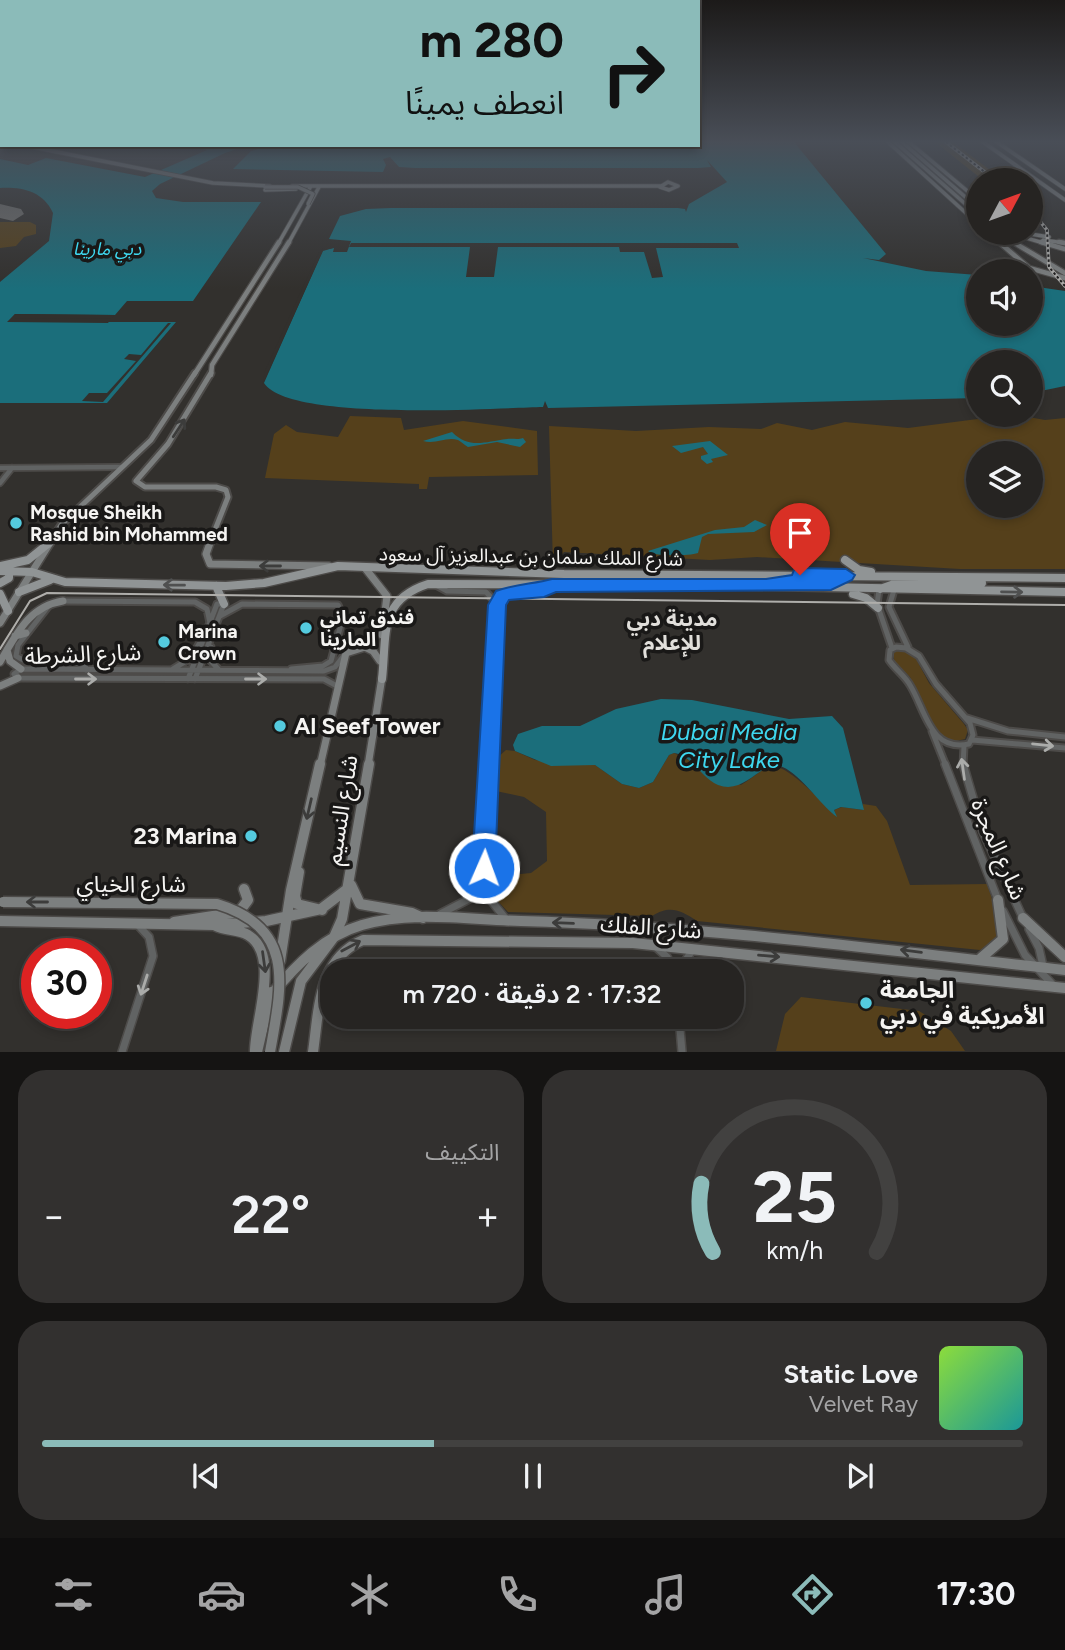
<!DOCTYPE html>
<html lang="ar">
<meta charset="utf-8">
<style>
:root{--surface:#262422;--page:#32302f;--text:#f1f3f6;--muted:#a4a4a5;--line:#424140;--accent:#8bbbb9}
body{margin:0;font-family:Figtree,"Noto Sans Arabic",sans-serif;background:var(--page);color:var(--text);direction:rtl;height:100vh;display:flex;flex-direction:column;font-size:26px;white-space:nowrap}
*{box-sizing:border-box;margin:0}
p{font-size:23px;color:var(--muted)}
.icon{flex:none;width:38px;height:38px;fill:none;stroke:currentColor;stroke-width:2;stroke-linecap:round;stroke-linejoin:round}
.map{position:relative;height:1052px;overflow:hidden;direction:ltr}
.sheet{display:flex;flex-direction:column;gap:18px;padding:18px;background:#151413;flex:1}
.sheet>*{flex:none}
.guide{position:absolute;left:0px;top:0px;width:700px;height:147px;box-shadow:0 4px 10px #0003,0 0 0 2px var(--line);direction:rtl;background:#8bbbb9;color:#111;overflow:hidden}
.needle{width:46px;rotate:49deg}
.fabs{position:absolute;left:966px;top:168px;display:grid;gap:14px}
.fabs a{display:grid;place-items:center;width:77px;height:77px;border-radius:50%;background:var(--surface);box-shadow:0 4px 10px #0003,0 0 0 2px var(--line);font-size:35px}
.speed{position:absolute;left:21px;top:938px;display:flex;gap:14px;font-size:35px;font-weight:700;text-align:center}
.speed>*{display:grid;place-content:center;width:91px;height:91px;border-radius:50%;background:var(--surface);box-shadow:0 4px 10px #0003,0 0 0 2px var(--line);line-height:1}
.speed .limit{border:10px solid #d22;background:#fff;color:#111}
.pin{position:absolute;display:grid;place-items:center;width:60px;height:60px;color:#fff;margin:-72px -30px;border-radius:50% 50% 50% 0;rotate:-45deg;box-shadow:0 0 7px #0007}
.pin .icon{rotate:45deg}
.me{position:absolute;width:77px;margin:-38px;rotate:2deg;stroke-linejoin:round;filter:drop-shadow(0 0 5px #0008)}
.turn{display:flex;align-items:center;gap:24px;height:147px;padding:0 21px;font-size:32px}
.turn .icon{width:91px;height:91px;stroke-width:2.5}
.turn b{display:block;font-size:49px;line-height:60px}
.big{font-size:52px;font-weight:600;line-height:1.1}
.sheet .tile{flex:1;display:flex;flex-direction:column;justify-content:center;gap:10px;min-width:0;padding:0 24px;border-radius:28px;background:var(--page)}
.sheet .dial{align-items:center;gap:0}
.dial svg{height:182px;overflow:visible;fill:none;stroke:var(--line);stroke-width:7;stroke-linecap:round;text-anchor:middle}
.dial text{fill:var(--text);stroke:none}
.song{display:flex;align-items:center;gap:21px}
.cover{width:84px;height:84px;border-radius:10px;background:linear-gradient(135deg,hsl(90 70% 55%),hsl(180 70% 35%))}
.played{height:7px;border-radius:4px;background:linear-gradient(90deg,var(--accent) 40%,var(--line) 40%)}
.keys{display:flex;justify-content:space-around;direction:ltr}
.heat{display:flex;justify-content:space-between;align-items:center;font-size:38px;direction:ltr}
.sheet .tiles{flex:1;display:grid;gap:18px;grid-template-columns:1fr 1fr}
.tile:last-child{grid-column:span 2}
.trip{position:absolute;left:320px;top:959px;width:424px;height:70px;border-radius:28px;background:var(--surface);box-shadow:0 4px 10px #0003,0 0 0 2px var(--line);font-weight:600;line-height:70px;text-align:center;direction:rtl}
.tab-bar{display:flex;height:112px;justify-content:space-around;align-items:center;background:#0f0e0e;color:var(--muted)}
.tab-bar .icon{width:49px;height:49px}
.tab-bar .current{color:var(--accent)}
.tab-bar b{font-size:32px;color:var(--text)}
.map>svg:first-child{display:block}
.green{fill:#55401b;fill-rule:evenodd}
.water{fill:#1b6e7b}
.pier{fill:#32302d}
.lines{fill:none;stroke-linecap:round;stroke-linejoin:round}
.taxiway{fill:#706f6c;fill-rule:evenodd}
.runway{fill:#706f6c;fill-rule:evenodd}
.street-far2-casing{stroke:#4d4b49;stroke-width:8}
.street-far1-casing{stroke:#4d4b49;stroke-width:9}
.street-casing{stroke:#4d4b49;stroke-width:10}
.secondary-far4-casing{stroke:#4d4b49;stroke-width:5}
.secondary-far3-casing{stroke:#4d4b49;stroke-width:7}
.secondary-far2-casing{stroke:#4d4b49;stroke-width:9}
.secondary-far1-casing{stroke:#4d4b49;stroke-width:10}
.secondary-casing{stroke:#4d4b49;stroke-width:13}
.primary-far1-casing{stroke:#4d4b49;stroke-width:10}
.primary-casing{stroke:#4d4b49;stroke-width:11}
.street-far2{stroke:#616363;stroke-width:4.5}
.street-far1{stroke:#616363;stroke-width:5}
.street{stroke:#616363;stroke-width:7}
.secondary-far4{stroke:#7c7f7f;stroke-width:3.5}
.secondary-far3{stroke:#7c7f7f;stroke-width:4.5}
.secondary-far2{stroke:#7c7f7f;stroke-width:5}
.secondary-far1{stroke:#7c7f7f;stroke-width:7}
.secondary{stroke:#7c7f7f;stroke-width:10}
.primary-far1{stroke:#909495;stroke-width:6}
.primary{stroke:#909495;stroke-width:8}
.tram{stroke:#afaeab;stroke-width:2}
.rail-casing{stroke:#afaeab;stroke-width:3.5}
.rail{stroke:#191817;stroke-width:2;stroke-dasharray:2.5;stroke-linecap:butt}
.secondary-bridge-far1-casing{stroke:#4d4b49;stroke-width:5;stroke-linecap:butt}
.secondary-bridge-casing{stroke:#4d4b49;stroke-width:13;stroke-linecap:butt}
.secondary-bridge-far1{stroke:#7c7f7f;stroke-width:3.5}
.secondary-bridge{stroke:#7c7f7f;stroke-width:10}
.oneway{stroke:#3c3c3b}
.oneway2{stroke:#4f5050}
.oneway3{stroke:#abacaa}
.route{fill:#1a73e8;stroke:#114b97;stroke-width:2}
.poi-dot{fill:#54cade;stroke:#191817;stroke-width:2.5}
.labels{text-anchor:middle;stroke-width:7;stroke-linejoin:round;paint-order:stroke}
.far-water-label{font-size:18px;font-style:italic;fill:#3ed7ef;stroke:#191817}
.poi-label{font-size:19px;font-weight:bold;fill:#f5f4f2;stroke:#191817;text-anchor:start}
.street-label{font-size:19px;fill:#f5f4f2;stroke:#191817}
.neighbourhood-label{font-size:21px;font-weight:bold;fill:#e1dfdb;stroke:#191817}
.near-street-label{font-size:23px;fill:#f5f4f2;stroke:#191817}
.near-poi-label{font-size:23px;font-weight:bold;fill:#f5f4f2;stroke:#191817;text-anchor:start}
.near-water-label{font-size:24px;font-style:italic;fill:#3ed7ef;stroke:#191817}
</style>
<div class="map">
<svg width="1065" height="1052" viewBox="0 0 1065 1052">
<rect width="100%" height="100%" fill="#32302d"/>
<path class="green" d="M935,142H953L1003,180H983Z
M0,222H30L36,225V234L24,237L16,246L0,248Z
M350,416L401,418L404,430L463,421L537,431L538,475L429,477L427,489H419V484L265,478L274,434L286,425L297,432L338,437Z
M1023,416L1045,420L1065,418V569H960L757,557L710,560L564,552L553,565L549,426L636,431L709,427L761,429L777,423L812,430L845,422L908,428L993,417L1013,421ZM978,453H1031V506H978Z
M898,649L914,655L929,683L964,724L968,730L965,739L952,742L939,734L932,724L910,677L895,663L893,654Z
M506,750L515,751L535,760L595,765L622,784L639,788L653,782L669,755L674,753L741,785C751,779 760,770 770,767C786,761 823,804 836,815L834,810L842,807L863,810V804L876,806L887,821L910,885L987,884L1000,922L996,941L980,950L697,921C680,910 670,905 652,916L508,912L492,895L487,881L492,877L531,873L547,861L546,812L524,797L496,791V759Z
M801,997L919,1011L951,1031L965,1051H776L785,1014Z"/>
<path class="water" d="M698,142H794L886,254L879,260L863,258L926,271L978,275V324H1031V286L1065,291V386L1031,393V362H978V398L548,408L545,401L543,407C495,408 289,422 264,383L323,250L334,248L333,252H347L351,241L329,239L340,216L366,209L391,208H678L685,209L686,212L689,204L727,182L707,160L711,167L698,168H415L399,167L390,157L383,159L386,165L383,172L233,169L251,151L273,145H698Z
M184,145H249L225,153L160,184L152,191L156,198L183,202H261L193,301H127L115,315L15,314L8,322H176L107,403H0V282L49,241L53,213C43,191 22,187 0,188V159L28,165L46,158L145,177L207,150Z
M452,432C469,449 484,442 507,439C513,438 517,440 523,438L526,442L520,447L497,442L468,447C464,445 462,442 458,440C446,436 436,445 423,441Z
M710,441L728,455L711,459L713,462L707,464L701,459V456L708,454L703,447L681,453L672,446Z
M755,520L767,525L754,532L708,534L702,537L698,553C688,556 655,557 648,551L715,530L744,527Z
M661,699L692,700L789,719L832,716L843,728L864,810L841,807L834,810L837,817C820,805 798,770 779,766C760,762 745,795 718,785C701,778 693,756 674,753L669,755L653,782L639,788L622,784L595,765L551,766L515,751L513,745L518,734L542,726H580L616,709Z"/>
<path class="pier" d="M351,243H737L739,248H656L663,277L652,278L644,252H620L619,247H498L494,277H466L470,247H349Z
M325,248H333L323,251L262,386L265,371L297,300L320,250Z
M15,314L115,315L112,318L15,319H111L108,323L7,322Z
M168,323H171L103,402L82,401L89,393H107L136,361L124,359L129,354L141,355Z"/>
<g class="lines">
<path class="taxiway" d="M0,207L18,211L14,214L0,213Z"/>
<path class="runway" d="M0,204L21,209L24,214L13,221L0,218Z"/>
<g class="street-far2-casing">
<path id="street-far2" d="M0,468L121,467
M0,483L12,468"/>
</g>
<g class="street-far1-casing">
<path id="street-far1" d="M434,584L447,591L486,592L497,604
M879,590L877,604L892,648
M894,590L889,607L908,647
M61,601L195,602L207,609L210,623
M47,608L18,645L16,656C36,670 62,658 85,665L86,670
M220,616L242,604L338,605L343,617L331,661L323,666L291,669
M211,647L210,660L219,670
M896,647L906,648L919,656L936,684L970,723L973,735L969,744C930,752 926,711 910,685C905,676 895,669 889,660L890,650Z
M173,669L191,658L199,644
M188,679L217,604H224L195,679
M337,686L324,679L18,678L14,674L21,669L324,671L335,667L345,654
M967,718L1008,731L1065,737
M932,731L946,766
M972,740L1065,748
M489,766L497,605L506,593L544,590L552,586
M963,766L964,746"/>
</g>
<g class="street-casing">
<path id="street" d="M489,764L484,868L489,898L505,918
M945,764L998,900
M963,764L983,832L1023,918
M1003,911L1025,955L1052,984
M440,914L469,899L483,869
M1029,929L1039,948L1043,966
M656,947L667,957L674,971
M679,971L691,952
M679,1017L682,1052
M122,1052L153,956L149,937L138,925"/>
</g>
<g class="secondary-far4-casing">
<path id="secondary-far4" d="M888,142L978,224
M895,142L978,215
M902,142L978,208
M909,142L978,200
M983,142L1065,200
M997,142L1065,189
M8,145H21
M22,145L213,183L270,186
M668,182L678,186L669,190L660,187Z
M292,186H661
M265,190L296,189
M988,233L1001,244
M998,233L1016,244
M1009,233L1047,244
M1024,233L1049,237
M1043,240L1065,243
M278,244L311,186
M288,244L319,187"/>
</g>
<g class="secondary-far3-casing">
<path id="secondary-far3" d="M999,242L1029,268L1065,278
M1013,242L1065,273
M1041,242L1065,249
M1059,242L1065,243
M194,375L279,242
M211,375L212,365L289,242"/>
</g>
<g class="secondary-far2-casing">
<path id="secondary-far2" d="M48,545L61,525L151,440L195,373
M209,545L228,497L226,490L216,487H145L136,481L168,444L211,373"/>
</g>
<g class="secondary-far1-casing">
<path id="secondary-far1" d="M210,543L206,554L210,564L329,566
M365,568L387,596L382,635
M0,623L50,543
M15,636L26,633
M7,650L10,661L21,669
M0,662C16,635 29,606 63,601
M0,686L18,678
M320,766L346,653L365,647L373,651L380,661
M368,766L382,677"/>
</g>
<g class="secondary-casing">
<path id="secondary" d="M299,872L295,896L297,904L322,910
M351,885L360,904L412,913L423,918
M1023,918L1065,957
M0,921L214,925L266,921L321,909L346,890
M174,922L239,912L248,900L244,889
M216,926C226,931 239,929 248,935C281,955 255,1020 255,1051
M981,958L1003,939L998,900
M280,961L291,890L320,764
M271,995C296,965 324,936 362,925C412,910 470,920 521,921C703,926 884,950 1065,970
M257,1052L271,992
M284,1052L301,981L334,937L342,919L369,764
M313,1052C319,1010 318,959 363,940L633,943L1065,988"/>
</g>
<g class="primary-far1-casing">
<path id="primary-far1" d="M47,545L50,543"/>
</g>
<g class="primary-casing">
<path id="primary" d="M845,560L859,570L871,572
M1,566L28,560L49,543
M0,571L32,572L65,582L226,586L264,583L338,566L564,574L1065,578
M0,583L9,578V570
M773,583H831L846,575
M216,586L224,604
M880,589L894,584L982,583
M19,592L50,580
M0,594L8,611
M853,594L866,598L878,608
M382,679C387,635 378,600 428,584L719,585L1065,592"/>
</g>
<use href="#street-far2" class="street-far2"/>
<use href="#street-far1" class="street-far1"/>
<use href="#street" class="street"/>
<use href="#secondary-far4" class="secondary-far4"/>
<use href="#secondary-far3" class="secondary-far3"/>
<use href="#secondary-far2" class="secondary-far2"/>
<use href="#secondary-far1" class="secondary-far1"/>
<use href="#secondary" class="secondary"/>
<use href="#primary-far1" class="primary-far1"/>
<use href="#primary" class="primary"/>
<path class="tram" d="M0,649L30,601L47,593L1065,605"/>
<g class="rail-casing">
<path id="rail" d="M946,142L995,180
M1031,210L1047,230L1049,267L1065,286"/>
</g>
<use href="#rail" class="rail"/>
<g class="secondary-bridge-far1-casing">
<path id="secondary-bridge-far1" d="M265,187H298L313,194L308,204"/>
</g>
<g class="secondary-bridge-casing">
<path id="secondary-bridge" d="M3,902L217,904C296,928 282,985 270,1052"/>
</g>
<use href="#secondary-bridge-far1" class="secondary-bridge-far1"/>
<use href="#secondary-bridge" class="secondary-bridge"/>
</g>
<defs><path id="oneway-shaft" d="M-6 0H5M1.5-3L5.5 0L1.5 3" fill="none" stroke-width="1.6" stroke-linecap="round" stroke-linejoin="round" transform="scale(1.75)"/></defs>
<g class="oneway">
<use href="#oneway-shaft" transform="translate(179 428) rotate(-57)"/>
<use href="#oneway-shaft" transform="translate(270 566) rotate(-180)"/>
<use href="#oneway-shaft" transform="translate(309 809) rotate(103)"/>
<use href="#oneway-shaft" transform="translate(37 902) rotate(-180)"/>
<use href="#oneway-shaft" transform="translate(563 923) rotate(-178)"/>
<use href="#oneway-shaft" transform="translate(351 946) rotate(-28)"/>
<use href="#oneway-shaft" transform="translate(911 951) rotate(-173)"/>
<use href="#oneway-shaft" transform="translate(769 956) rotate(5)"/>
<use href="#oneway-shaft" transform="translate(264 962) rotate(82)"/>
</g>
<g class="oneway2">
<use href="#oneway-shaft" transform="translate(174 585) rotate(-179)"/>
<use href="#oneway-shaft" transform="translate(1012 592) rotate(1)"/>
</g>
<g class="oneway3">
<use href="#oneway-shaft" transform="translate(86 679)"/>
<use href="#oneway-shaft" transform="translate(256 679)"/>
<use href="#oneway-shaft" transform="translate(1043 745) rotate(6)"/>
<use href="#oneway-shaft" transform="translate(963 769) rotate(-98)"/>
<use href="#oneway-shaft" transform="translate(144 985) rotate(108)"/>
</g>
<linearGradient id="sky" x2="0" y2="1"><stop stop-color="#1c1a19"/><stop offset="0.49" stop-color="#494e57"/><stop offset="1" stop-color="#494e57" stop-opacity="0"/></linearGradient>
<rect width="1065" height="289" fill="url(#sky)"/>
<path class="route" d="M800,568L846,569L855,575L852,580L831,590L556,592L544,597L509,600L506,605L495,868L492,876L484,880L475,876L472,868L488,605L496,591C515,584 534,584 552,579H766L792,575L794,570Z"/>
<g class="poi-dot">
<circle cx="16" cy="523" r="7"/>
<circle cx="306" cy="628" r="7"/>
<circle cx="164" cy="642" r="7"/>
<circle cx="280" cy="726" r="7"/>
<circle cx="251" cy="836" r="7"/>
<circle cx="866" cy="1003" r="7"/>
</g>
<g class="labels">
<g class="far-water-label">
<text x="107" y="255">دبي مارينا</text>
</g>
<g class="poi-label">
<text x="30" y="519">Mosque Sheikh<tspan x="30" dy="22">Rashid bin Mohammed</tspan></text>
<text x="320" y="624">فندق تماني<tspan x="320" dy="22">المارينا</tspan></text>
<text x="178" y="638">Marina<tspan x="178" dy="22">Crown</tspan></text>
</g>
<g class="street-label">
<text transform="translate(531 556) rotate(1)" y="7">شارع الملك سلمان بن عبدالعزيز آل سعود</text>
</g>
<g class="neighbourhood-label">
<text x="672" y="626">مدينة دبي<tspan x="672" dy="24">للإعلام</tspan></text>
</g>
<g class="near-street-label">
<text transform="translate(83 654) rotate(-2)" y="8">شارع الشرطة</text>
<text transform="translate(341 810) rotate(-81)" y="8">شارع النسيم</text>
<text transform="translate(999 849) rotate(67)" y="8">شارع المجرة</text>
<text x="131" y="892">شارع الخياي</text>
<text transform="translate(651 927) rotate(4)" y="8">شارع الفلك</text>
</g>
<g class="near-poi-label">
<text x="294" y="734">Al Seef Tower</text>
<text x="237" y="844" text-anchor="end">23 Marina</text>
<text x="880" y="998">الجامعة<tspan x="880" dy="26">الأمريكية في دبي</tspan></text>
</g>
<g class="near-water-label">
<text x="729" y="740">Dubai Media<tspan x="729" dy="28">City Lake</tspan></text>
</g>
</g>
</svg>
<div class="fabs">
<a><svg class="needle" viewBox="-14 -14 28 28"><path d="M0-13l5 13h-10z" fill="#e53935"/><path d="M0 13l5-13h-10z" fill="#a4a4a5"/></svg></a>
<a><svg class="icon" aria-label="sound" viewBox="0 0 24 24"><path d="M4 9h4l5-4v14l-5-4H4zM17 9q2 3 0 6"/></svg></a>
<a><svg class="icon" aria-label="search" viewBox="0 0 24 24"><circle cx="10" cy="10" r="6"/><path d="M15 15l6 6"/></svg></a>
<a><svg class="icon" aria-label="layers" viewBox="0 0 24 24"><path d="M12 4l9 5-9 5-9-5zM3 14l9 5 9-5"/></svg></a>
</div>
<div class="speed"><div class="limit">30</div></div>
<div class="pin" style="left:800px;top:575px;background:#d93025"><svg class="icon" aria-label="arrive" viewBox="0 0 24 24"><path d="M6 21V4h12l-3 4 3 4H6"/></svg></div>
<svg class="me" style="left:484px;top:868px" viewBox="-20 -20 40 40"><circle r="17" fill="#1a73e8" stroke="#fff" stroke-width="3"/><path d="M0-11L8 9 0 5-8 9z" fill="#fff"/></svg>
<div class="trip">17:32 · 2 دقيقة · 720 m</div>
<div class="guide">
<div class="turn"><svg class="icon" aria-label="right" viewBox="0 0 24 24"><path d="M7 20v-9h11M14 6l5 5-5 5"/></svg><div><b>280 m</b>انعطف يمينًا</div></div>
</div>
</div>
<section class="sheet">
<div class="tiles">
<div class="tile dial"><svg viewBox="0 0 100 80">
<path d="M14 69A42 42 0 1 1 86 69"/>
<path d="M14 69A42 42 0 0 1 9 39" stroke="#8bbbb9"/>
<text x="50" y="56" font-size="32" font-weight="700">25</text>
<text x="50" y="72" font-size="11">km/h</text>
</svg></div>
<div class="tile"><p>التكييف</p>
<div class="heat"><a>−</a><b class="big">22°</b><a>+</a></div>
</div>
<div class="tile">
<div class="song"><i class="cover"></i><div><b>Static Love</b><p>Velvet Ray</p></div></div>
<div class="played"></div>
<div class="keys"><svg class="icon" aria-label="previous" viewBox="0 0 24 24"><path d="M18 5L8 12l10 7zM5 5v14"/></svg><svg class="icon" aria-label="pause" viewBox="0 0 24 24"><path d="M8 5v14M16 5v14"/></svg><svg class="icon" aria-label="next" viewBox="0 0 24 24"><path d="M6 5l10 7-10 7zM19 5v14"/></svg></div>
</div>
</div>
</section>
<nav class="tab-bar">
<b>17:30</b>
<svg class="icon current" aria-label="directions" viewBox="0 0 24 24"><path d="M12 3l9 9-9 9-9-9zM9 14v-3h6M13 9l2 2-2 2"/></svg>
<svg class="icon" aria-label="music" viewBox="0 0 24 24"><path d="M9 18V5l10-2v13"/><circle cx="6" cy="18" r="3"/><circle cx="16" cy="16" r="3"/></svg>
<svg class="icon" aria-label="phone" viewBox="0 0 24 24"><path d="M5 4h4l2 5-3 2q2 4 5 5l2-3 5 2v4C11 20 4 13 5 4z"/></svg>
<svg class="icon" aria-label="climate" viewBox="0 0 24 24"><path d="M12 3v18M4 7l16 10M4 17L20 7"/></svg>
<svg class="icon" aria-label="car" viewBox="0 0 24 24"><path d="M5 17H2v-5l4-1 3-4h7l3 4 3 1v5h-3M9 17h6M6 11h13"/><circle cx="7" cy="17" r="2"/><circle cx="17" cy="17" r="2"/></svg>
<svg class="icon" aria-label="filters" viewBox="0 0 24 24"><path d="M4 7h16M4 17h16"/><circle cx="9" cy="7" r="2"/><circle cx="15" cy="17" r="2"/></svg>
</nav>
